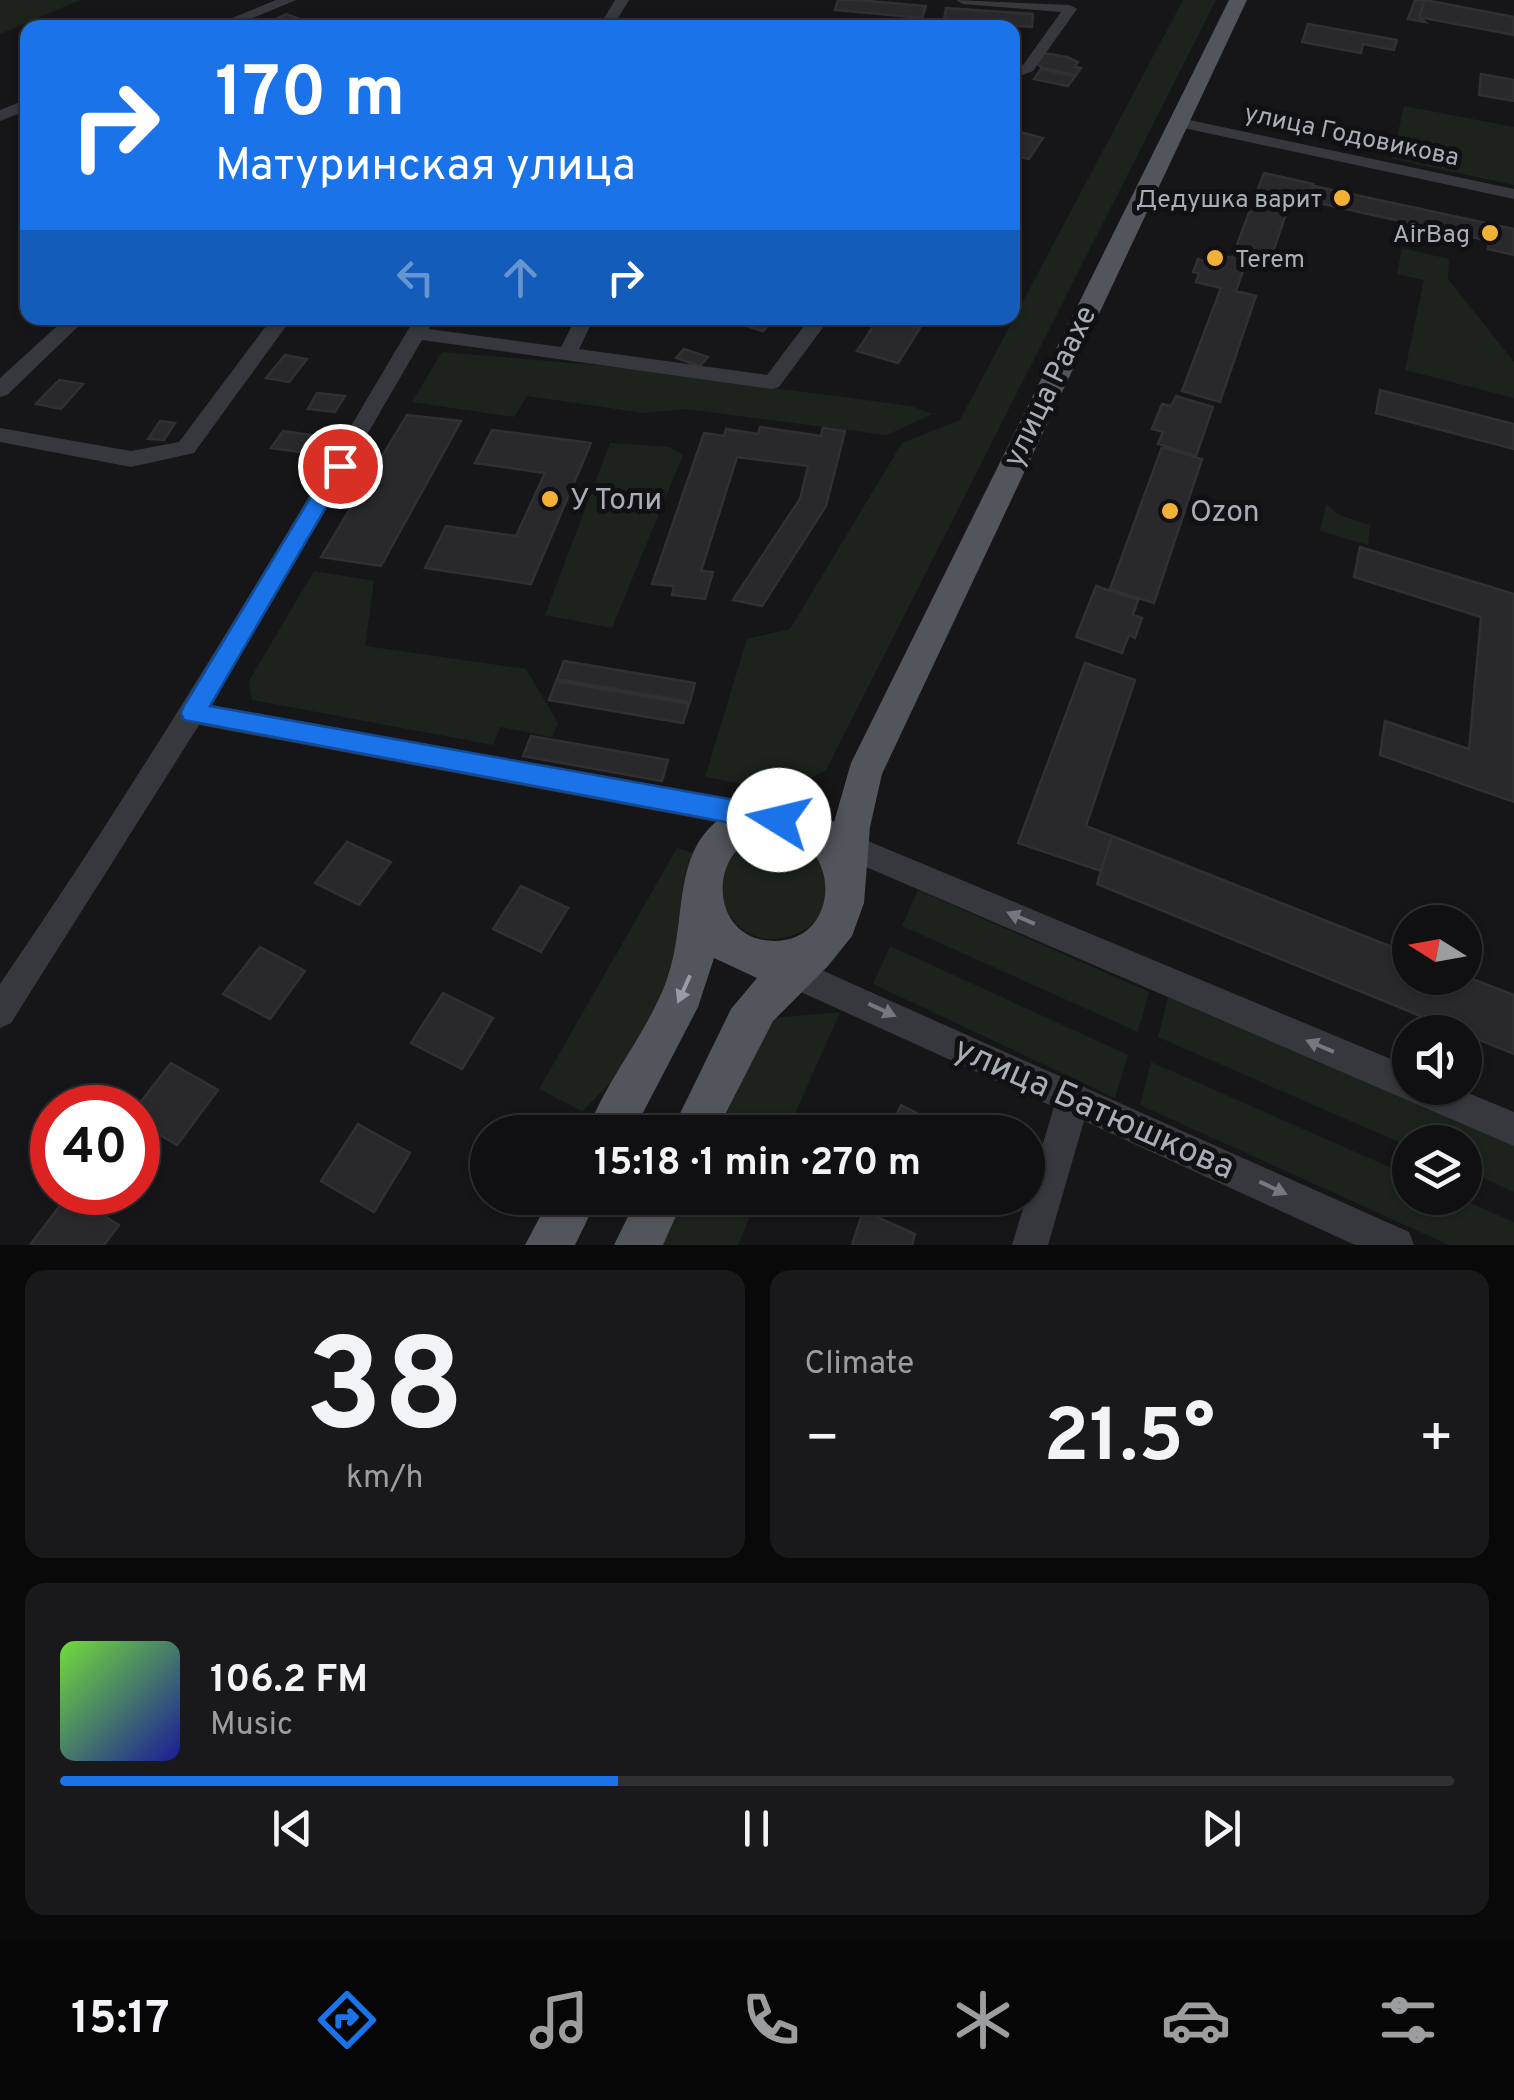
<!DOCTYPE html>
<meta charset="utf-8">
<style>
:root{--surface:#101012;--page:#19191b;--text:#f1f3f6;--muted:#9c9d9f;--line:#303032;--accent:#1a73e8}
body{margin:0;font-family:Overpass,sans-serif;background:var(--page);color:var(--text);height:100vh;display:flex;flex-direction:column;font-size:38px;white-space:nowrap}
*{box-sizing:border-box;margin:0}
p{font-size:32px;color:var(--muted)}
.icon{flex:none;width:55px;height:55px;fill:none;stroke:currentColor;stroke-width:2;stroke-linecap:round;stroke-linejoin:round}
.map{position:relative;height:1245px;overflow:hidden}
.sheet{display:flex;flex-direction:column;gap:25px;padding:25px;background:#09090a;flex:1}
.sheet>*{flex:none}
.top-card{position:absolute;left:20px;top:20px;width:1000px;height:305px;border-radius:20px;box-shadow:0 2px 8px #0004,0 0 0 2px var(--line);background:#1a73e8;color:#fff;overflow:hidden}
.needle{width:65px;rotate:281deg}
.buttons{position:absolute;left:1392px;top:905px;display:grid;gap:20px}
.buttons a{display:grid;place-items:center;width:90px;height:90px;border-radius:50%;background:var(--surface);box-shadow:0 2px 8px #0004,0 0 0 2px var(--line);font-size:50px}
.speed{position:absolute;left:30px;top:1085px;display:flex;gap:20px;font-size:50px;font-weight:700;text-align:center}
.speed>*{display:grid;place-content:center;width:130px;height:130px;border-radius:50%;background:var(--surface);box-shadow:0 2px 8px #0004,0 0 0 2px var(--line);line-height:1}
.speed .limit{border:15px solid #d22;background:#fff;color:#111}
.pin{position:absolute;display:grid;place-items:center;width:85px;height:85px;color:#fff;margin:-42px;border:5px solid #fff;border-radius:50%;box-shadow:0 2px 10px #0007}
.me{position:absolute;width:110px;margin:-55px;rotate:279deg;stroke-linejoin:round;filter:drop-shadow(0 0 8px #0008)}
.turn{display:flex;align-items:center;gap:35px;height:210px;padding:0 30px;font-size:45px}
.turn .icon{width:130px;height:130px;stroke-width:2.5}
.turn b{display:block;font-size:70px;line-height:85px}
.lanes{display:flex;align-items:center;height:95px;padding:0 30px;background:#0003;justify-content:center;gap:50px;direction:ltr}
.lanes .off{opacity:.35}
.big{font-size:75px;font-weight:700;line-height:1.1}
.sheet .widget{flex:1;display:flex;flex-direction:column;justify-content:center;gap:15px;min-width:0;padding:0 35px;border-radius:20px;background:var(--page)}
.sheet .dial{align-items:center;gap:0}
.dial b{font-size:130px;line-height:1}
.song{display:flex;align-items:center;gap:30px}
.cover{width:120px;height:120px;border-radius:15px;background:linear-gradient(135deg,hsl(100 70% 55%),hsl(240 70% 35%))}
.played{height:10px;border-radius:5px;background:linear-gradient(90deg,var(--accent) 40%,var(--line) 40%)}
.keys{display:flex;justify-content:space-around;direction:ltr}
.heat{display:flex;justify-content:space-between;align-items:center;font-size:55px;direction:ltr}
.sheet .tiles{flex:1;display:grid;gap:25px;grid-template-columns:1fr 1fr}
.widget:last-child{grid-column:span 2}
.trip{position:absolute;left:470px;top:1115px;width:575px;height:100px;border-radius:50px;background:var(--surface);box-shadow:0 2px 8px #0004,0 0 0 2px var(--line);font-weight:700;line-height:100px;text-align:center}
.dock{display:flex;height:160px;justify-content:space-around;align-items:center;background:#060607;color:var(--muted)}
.dock .icon{width:70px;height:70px}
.dock .selected{color:var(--accent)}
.dock b{font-size:45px;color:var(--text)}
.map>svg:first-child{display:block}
.green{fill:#1c231d}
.building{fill:#29292c;stroke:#303034;stroke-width:2.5}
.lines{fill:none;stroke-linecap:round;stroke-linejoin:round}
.minor{fill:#37383d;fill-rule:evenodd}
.major{fill:#53555c;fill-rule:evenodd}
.oneway{fill:#757881}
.oneway2{fill:#979ba6}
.route{fill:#1a73e8;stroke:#114b97;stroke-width:2.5}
.poi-dot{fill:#f2b134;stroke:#111113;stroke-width:4}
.labels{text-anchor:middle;stroke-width:10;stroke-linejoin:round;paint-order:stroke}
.far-street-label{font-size:25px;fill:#a8adb8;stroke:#111113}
.far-poi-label{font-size:25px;fill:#a8adb8;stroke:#111113;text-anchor:end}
.street-label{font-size:30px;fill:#a8adb8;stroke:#111113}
.poi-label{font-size:30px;fill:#a8adb8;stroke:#111113;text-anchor:start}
.near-street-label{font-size:35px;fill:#a8adb8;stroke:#111113}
</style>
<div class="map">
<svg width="1514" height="1245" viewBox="0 0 1514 1245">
<rect width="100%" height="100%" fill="#161618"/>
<path class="green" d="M0,0H80L0,34Z
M1183,0H1216L826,770C776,797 758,786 705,777L747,639L790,629L902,443L960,420Z
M1404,106L1514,127V185L1392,159Z
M1402,248L1449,259L1448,279L1514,362V398L1405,370L1424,280L1397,274Z
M442,352L607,366L911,406L932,414L887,435L685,409L644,413L527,396L514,417L412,402Z
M610,443L669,447L683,455L612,628L545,615Z
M1326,504L1339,515L1370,525L1368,545L1320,531Z
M314,571L374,581L365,646L526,669L558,723L552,737L500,727L493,745L252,700L249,681Z
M774,836C810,841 835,867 824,904C819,918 813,926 800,932C725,969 679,848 774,836Z
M677,848L708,857L662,1034L582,1111L539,1089Z
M918,890L1149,992L1138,1032L902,926Z
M890,946L1128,1055L1115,1098L873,984Z
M1168,997L1514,1143V1192L1465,1170V1142H1410V1147L1158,1037Z
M840,1012L787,1132H685L739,1021Z
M1151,1062L1410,1176V1198H1458L1514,1222V1245H1449L1140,1105Z
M654,1198H758L738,1245H631Z"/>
<path class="building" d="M838,0H857L926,6L922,18L835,10Z
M1415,0H1425L1419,17L1425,22L1408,19Z
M1425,0L1514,17V35L1419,17Z
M946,8L1033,14L1032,27L944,20Z
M286,14L312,24L294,28L274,20Z
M1308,24L1397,40L1394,50L1363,44L1361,53L1302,42Z
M1044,53L1067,57L1078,62L1075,67L1081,68L1076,75L1043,68L1037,64Z
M1041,69L1075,76L1068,86L1034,79Z
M1481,74L1514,80V101L1479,95Z
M1012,130L1043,138L1029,159L1012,155Z
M1264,173L1313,184L1308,200L1292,196L1271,258L1249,253L1236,291L1256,296L1220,402L1182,391L1221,288L1196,282L1199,273L1193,272L1198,259L1204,261L1208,252L1232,258Z
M1314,186L1514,229V255L1488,249L1489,241L1310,201Z
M720,318H775L763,331Z
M879,318L920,328L898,363L857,351Z
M684,349L708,357L700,366L676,358Z
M285,355L307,359L289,382L266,378Z
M59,380L83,384L61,409L36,404Z
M1380,390L1514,424V449L1376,413Z
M317,393L345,396L335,412L308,409Z
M1176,396L1213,407L1196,456L1158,444L1163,432L1152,429L1162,404L1171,406Z
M407,415L461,421L381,566L321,557Z
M160,421L175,423L164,440L148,439Z
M760,427L821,436L823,428L845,431L826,506L762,606L733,600L800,499L808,466L737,457L701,571L713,572L705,599L672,595L674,586L652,584L704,433L724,436L726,429L758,434Z
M492,430L591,443L531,584L425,568L446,526L516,536L545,473L475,463Z
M283,431L318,436L307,453L271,448Z
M1162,447L1202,459L1154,603L1110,589Z
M1360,547L1514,594V802L1380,755L1385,721L1469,749L1481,617L1354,577Z
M1096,586L1138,600L1133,615L1142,618L1135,638L1129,635L1122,653L1076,637Z
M564,661L695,683L690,702L557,679Z
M1085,663L1135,680L1086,826L1112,836L1101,871L1018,843Z
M556,681L689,704L683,723L549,700Z
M531,736L668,760L662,781L523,756Z
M1112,836L1410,954V978L1465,976L1514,995V1054L1097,884Z
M347,842L391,862L359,905L315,883Z
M521,886L568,908L541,952L493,929Z
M260,947L305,971L270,1019L223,994Z
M443,993L493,1018L462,1069L411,1043Z
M171,1063L218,1090L177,1145L138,1122L136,1108Z
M901,1105L946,1128L945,1132H890Z
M358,1124L410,1153L374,1212L321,1181Z
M69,1194L119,1225L104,1245H30Z
M863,1211L915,1234L912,1245H852Z"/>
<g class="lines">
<path class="minor" d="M276,0H296L229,28H208Z
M615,0H629L612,28H598Z
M956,0L1070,5L1077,9L1033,71L1012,79V69L1023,65L1061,12L963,4Z
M28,99V110L0,121V110Z
M1180,118L1514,189V199L1174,126L1172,123Z
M66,318H87L7,395L0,397V378Z
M272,318H292L194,453L131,467L0,442V428L131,451L179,442Z
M415,318H434L429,329L561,347L576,318H594L579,349L767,375L810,318H830L779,387L772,389L422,340L210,705L764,805L774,809L778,818L774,827L764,831L199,725L11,1023L0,1028V984C148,768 282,543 415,318Z
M839,829L1410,1067V1088H1456L1514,1112V1146L829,851L825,842L829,833Z
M781,952L1409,1232L1414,1245H1355L1084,1121L1048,1245H1012L1054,1107L770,978L765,967L770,956Z"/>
<path class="major" d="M1229,0H1247L882,774L870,827L864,903L852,936L828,966L773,1021L716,1132H671L731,1009L757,978L714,958L698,1007L633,1132H587C606,1080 646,1035 666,982C692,914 663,829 754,803C781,796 812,806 834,822L851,763ZM774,833C842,837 843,941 774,941C705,941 706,837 774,833Z
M550,1198H598L575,1245H525Z
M637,1198H684L663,1245H614Z"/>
</g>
<defs><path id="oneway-solid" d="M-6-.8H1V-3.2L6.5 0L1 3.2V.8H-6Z" transform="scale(2.5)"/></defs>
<g class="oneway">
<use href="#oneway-solid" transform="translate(1021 918) rotate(-157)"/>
<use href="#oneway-solid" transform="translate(882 1010) rotate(25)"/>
<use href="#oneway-solid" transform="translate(1320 1046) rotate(-157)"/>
<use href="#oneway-solid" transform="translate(1273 1188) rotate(25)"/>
</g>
<use class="oneway2" href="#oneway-solid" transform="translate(684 989) rotate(114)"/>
<path class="route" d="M340,460L350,466L210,706L779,808L788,812L792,820L788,828L779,832L184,720L181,713L184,706L332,462Z"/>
<g class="poi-dot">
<circle cx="1342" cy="198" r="10"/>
<circle cx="1490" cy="233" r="10"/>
<circle cx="1215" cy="258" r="10"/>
<circle cx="550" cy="499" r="10"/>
<circle cx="1170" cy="511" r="10"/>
</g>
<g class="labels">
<g class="far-street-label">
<text transform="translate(1352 134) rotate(12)" y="9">улица Годовикова</text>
</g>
<g class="far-poi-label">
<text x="1322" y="207">Дедушка варит</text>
<text x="1470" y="242">AirBag</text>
<text x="1235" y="267" text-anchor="start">Terem</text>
</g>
<g class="street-label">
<text transform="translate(1049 386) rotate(-64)" y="10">улица Раахе</text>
</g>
<g class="poi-label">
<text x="570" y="509">У Толи</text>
<text x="1190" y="521">Ozon</text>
</g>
<g class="near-street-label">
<text transform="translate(1095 1107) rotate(24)" y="12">улица Батюшкова</text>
</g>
</g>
</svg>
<div class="buttons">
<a><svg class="needle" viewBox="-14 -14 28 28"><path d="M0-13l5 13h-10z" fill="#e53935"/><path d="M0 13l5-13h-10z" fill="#9c9d9f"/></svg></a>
<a><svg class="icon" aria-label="sound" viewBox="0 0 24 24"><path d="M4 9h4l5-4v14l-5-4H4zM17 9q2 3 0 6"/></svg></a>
<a><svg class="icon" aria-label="layers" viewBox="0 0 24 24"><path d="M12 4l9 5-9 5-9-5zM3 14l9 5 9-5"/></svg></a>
</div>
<div class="speed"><div class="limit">40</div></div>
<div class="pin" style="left:340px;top:466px;background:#d93025"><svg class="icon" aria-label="arrive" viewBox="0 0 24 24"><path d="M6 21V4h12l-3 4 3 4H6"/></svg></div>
<svg class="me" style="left:779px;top:820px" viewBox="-20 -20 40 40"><circle r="19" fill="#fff"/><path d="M0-13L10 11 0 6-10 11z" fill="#1a73e8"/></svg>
<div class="trip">15:18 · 1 min · 270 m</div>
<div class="top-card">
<div class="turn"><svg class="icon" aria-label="right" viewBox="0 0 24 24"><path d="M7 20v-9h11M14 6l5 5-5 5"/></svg><div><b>170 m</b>Матуринская улица</div></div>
<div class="lanes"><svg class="icon off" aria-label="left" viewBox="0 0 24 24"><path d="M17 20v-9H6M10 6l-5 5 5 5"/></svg><svg class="icon off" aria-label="ahead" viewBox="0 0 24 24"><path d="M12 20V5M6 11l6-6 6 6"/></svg><svg class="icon" aria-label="right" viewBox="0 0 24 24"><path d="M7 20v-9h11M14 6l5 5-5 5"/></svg></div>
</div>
</div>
<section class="sheet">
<div class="tiles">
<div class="widget dial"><b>38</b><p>km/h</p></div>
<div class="widget"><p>Climate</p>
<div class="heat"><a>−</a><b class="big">21.5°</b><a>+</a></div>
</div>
<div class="widget">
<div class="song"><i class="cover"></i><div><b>106.2 FM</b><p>Music</p></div></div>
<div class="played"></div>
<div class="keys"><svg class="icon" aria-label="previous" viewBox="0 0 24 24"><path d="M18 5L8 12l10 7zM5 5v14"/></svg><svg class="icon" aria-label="pause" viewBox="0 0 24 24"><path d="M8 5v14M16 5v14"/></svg><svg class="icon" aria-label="next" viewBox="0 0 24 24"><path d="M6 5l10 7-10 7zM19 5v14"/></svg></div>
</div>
</div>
</section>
<nav class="dock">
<b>15:17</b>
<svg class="icon selected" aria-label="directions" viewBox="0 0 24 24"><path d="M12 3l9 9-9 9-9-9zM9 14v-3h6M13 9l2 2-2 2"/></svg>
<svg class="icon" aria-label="music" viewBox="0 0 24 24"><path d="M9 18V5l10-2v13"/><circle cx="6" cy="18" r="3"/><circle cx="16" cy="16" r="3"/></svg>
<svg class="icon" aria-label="phone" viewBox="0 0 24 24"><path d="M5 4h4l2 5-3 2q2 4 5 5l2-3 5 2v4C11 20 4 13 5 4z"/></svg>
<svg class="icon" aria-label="climate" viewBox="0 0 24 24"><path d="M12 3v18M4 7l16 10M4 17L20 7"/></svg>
<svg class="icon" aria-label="car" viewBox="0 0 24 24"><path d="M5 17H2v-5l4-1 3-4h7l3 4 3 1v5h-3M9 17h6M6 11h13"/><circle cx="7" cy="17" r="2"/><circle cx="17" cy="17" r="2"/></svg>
<svg class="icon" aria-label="filters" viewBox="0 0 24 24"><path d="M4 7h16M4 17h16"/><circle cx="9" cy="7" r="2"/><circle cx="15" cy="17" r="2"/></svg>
</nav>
